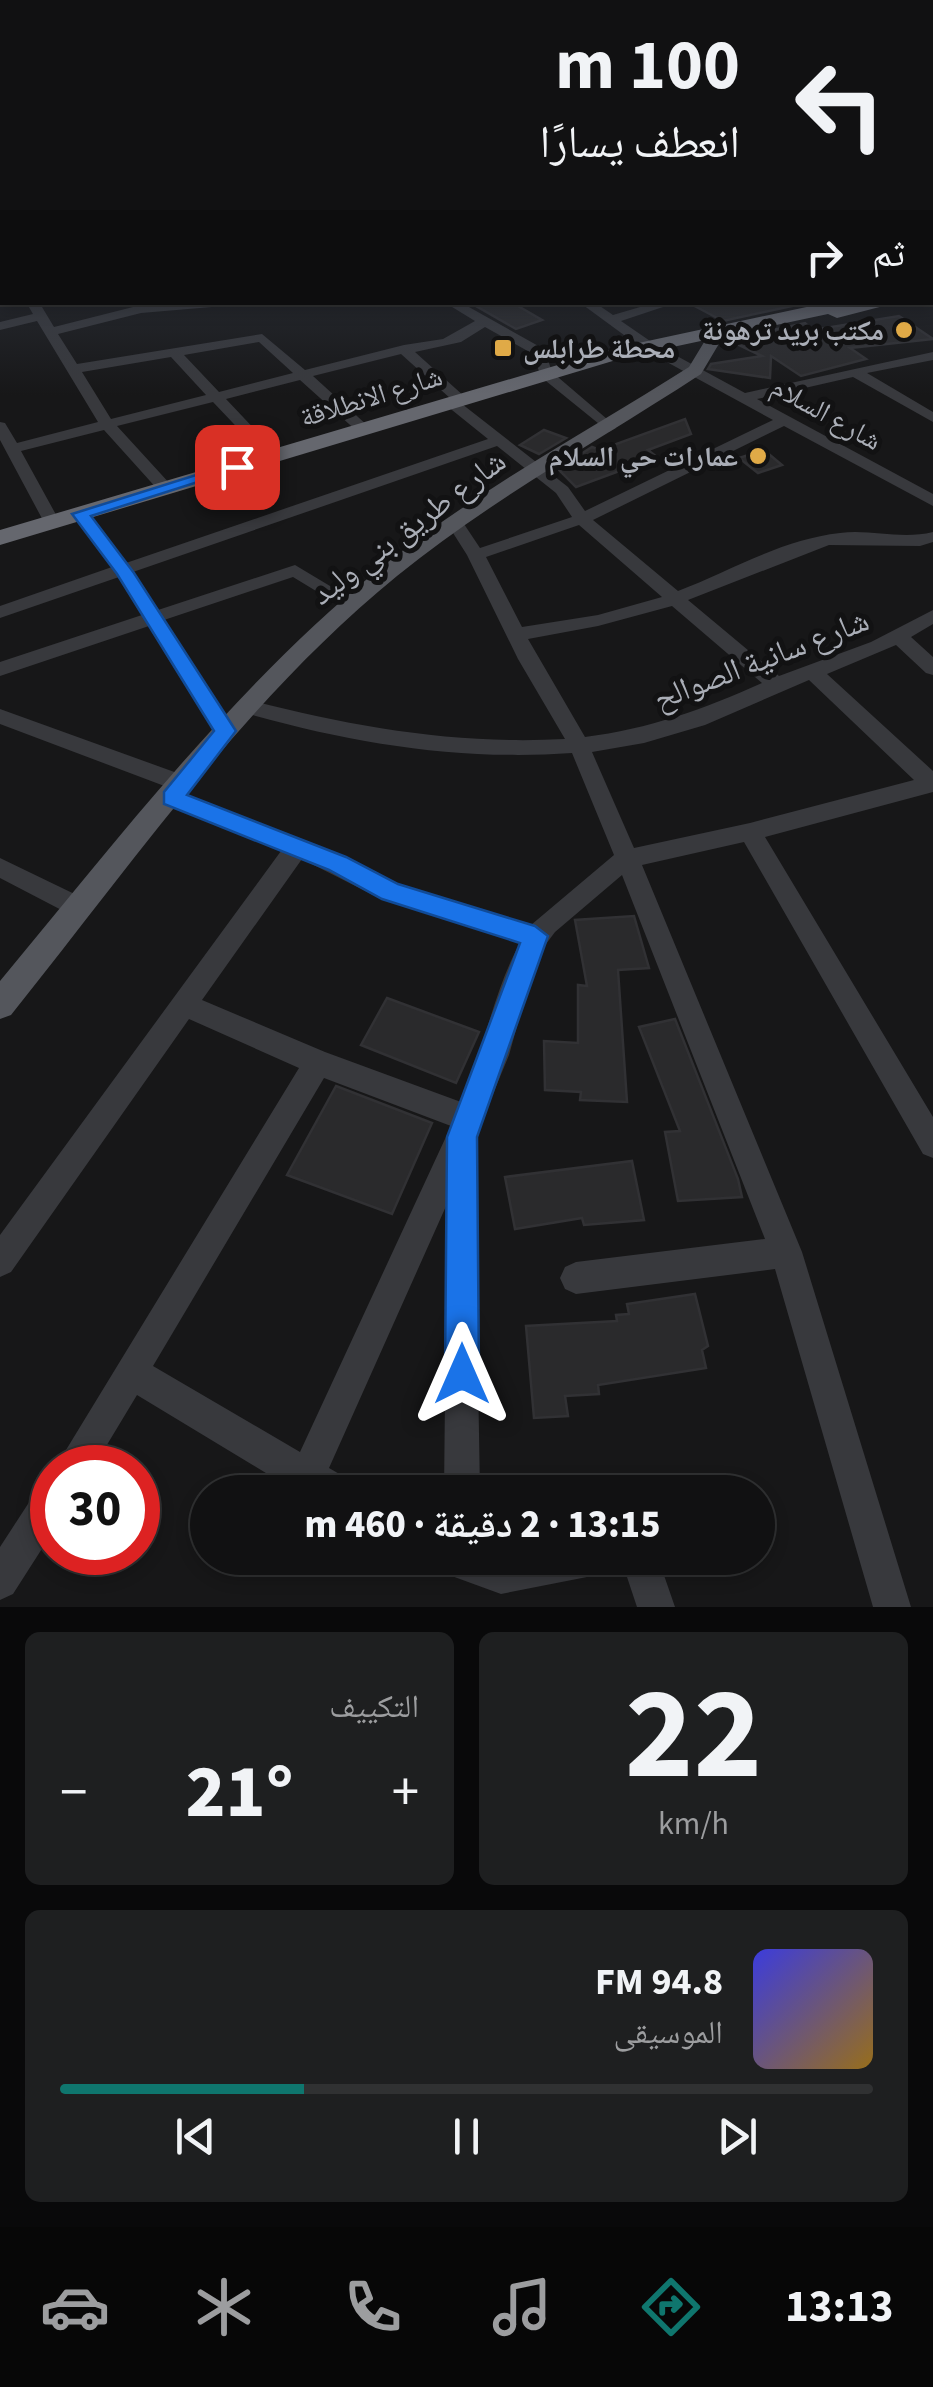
<!DOCTYPE html>
<html lang="ar">
<meta charset="utf-8">
<style>
:root{--surface:#111112;--page:#1e1f20;--text:#f1f3f6;--muted:#9c9d9f;--line:#303132;--accent:#0f766e}
body{margin:0;font-family:"Source Sans 3","Noto Naskh Arabic",sans-serif;background:var(--page);color:var(--text);direction:rtl;height:100vh;display:flex;flex-direction:column;font-size:38px;white-space:nowrap}
*{box-sizing:border-box;margin:0}
p{font-size:32px;color:var(--muted)}
.icon{flex:none;width:55px;height:55px;fill:none;stroke:currentColor;stroke-width:2;stroke-linecap:round;stroke-linejoin:round}
.map{position:relative;height:1607px;overflow:hidden;direction:ltr}
.details{display:flex;flex-direction:column;gap:25px;padding:25px;background:#09090a;flex:1}
.details>*{flex:none}
.hud{position:absolute;left:0px;top:0px;width:935px;height:305px;box-shadow:0 5px 15px #0003,0 0 0 2px var(--line);direction:rtl;background:#111112;color:var(--text);overflow:hidden}
.speed{position:absolute;left:30px;top:1445px;display:flex;gap:20px;font-size:50px;font-weight:700;text-align:center}
.speed>*{display:grid;place-content:center;width:130px;height:130px;border-radius:50%;background:var(--surface);box-shadow:0 5px 15px #0003,0 0 0 2px var(--line);line-height:1}
.speed .limit{border:15px solid #d22;background:#fff;color:#111}
.pin{position:absolute;display:grid;place-items:center;width:85px;height:85px;color:#fff;margin:-42px;border-radius:20px;box-shadow:0 5px 15px #0006}
.me{position:absolute;width:110px;margin:-55px;rotate:0deg;stroke-linejoin:round;filter:drop-shadow(0 0 8px #0008)}
.turn{display:flex;align-items:center;gap:35px;height:210px;padding:0 30px;font-size:45px}
.turn .icon{width:130px;height:130px;stroke-width:2.5}
.turn b{display:block;font-size:70px;line-height:85px}
.then{display:flex;align-items:center;height:95px;padding:0 30px;background:#0003;gap:20px;font-size:38px}
.big{font-size:75px;font-weight:800;line-height:1.1}
.details .card{flex:1;display:flex;flex-direction:column;justify-content:center;gap:15px;min-width:0;padding:0 35px;border-radius:15px;background:var(--page)}
.details .dial{align-items:center;gap:0}
.dial b{font-size:130px;line-height:1}
.song{display:flex;align-items:center;gap:30px}
.cover{width:120px;height:120px;border-radius:15px;background:linear-gradient(135deg,hsl(240 70% 55%),hsl(40 70% 35%))}
.played{height:10px;border-radius:5px;background:linear-gradient(90deg,var(--accent) 30%,var(--line) 30%)}
.keys{display:flex;justify-content:space-around;direction:ltr}
.heat{display:flex;justify-content:space-between;align-items:center;font-size:55px;direction:ltr}
.details .tiles{flex:1;display:grid;gap:25px;grid-template-columns:1fr 1fr}
.card:last-child{grid-column:span 2}
.trip{position:absolute;left:190px;top:1475px;width:585px;height:100px;border-radius:50px;background:var(--surface);box-shadow:0 5px 15px #0003,0 0 0 2px var(--line);font-weight:800;line-height:100px;text-align:center;direction:rtl}
.dock{display:flex;height:160px;justify-content:space-around;align-items:center;background:#070707;color:var(--muted)}
.dock .icon{width:70px;height:70px}
.dock .current{color:var(--accent)}
.dock b{font-size:45px;color:var(--text)}
.map>svg:first-child{display:block}
.building{fill:#2a2a2c;stroke:#313134;stroke-width:2.5}
.lines{fill:none;stroke-linecap:round;stroke-linejoin:round}
.minor{fill:#38393d;fill-rule:evenodd}
.major{fill:#54565c;fill-rule:evenodd}
.highway{fill:#65676e;fill-rule:evenodd}
.route{fill:#1a73e8;stroke:#114b97;stroke-width:2.5}
.poi-dot{fill:#e0aa47;stroke:#121213;stroke-width:4}
.labels{text-anchor:middle;stroke-width:10;stroke-linejoin:round;paint-order:stroke}
.far-poi-label{font-size:28px;font-weight:bold;fill:#aaaeb7;stroke:#121213;text-anchor:end}
.far-street-label{font-size:28px;fill:#aaaeb7;stroke:#121213}
.street-label{font-size:32px;fill:#aaaeb7;stroke:#121213}
</style>
<div class="map">
<svg width="933" height="1607" viewBox="0 0 933 1607">
<rect width="100%" height="100%" fill="#171718"/>
<path class="building" d="M469,302H511L542,320L516,329Z
M687,302H792V306L723,321Z
M899,316L933,339L850,348L866,359L801,376L771,356L770,378L708,369L711,364L762,356L739,345L755,338L749,335L805,323L813,330Z
M685,419L691,434L648,450L657,457L576,487L558,469L592,447L600,450Z
M544,430L566,438L539,454L520,445Z
M764,450L782,465L758,473L739,458Z
M634,916L649,968L618,970L627,1102L580,1100L581,1092L545,1090L544,1041L578,1043V985L587,986L575,920Z
M387,998L479,1032L456,1083L361,1045Z
M675,1019L738,1179L742,1197L678,1201L665,1132L680,1131L639,1027Z
M336,1086L432,1123L392,1214L287,1175Z
M632,1161L644,1220L584,1225L582,1218L515,1229L505,1177Z
M695,1294L708,1346L702,1350L706,1368L598,1385L599,1394L565,1396L568,1416L534,1418L526,1326L617,1321L616,1315L629,1314L627,1304Z"/>
<g class="lines">
<path class="minor" d="M0,250H2V258H0Z
M932,298L933,299V307L926,302H932Z
M26,302H39L54,327L141,305L271,302L141,313L58,334L77,364L262,334L305,370L404,345L443,339L475,321L444,302H460L542,348L598,355L605,359L598,363L547,357L552,372L614,425L616,428L609,432L541,377L533,354L485,327L461,342L415,352L465,397L467,400L462,404L568,487L585,511L773,420L643,349L579,302H594L613,315L657,302H678L621,321L653,343L745,393L933,352V360L867,373L933,412V422L853,377L757,399L933,494V506L784,426L593,520L678,591C730,571 783,539 840,533C871,529 901,540 933,532V542L920,546L829,545L688,600L779,676L871,642L933,610V624L911,637L933,657V675L926,673L896,645L827,674L933,771V792L765,837L933,1117V1158L923,1154L744,842L642,865L802,1252L911,1607H873L775,1269L576,1294L565,1289L560,1278L565,1267L576,1262L765,1239L622,875L555,932L543,948L531,976L509,1055L474,1140L480,1492H444L447,1204L329,1468L348,1479L353,1492L294,1490L137,1395L93,1468H55L299,1068L189,1019L11,1272L0,1277V1235L281,851L164,804L161,798L164,792H180L345,856L397,884L531,925L614,855L572,753C459,761 350,743 242,712L239,707L249,700C353,727 457,745 565,739L518,659L467,555L448,525L456,520L462,521L480,548L572,517L556,493L497,446L133,572L158,610L295,565L360,604L351,610L344,608L293,577L164,620L236,731L232,736H218L149,626L0,676V662L142,615L119,577L0,618V606L112,567L72,514L74,510H86L126,563L488,439L447,406L445,403L451,399L401,354L313,376L369,427V433H359L300,380L226,399L278,454V460H268L213,402L117,426L171,485V491H159L104,430L21,451L60,522L58,526H46L0,440V422L5,423L17,443L98,422L37,321L0,330V322L33,314ZM259,342L293,373L219,392L184,355ZM171,357L206,395L111,419L82,372ZM579,525L662,597L598,615L522,627L486,557ZM672,606L762,683C704,709 649,729 585,737L528,639L598,626ZM809,680L914,780L750,823L634,848L592,752L644,743L705,725ZM302,859L381,899L520,943C493,992 484,1051 461,1102L325,1052L202,1000ZM324,1078L451,1126L300,1452L153,1366Z
M290,302H382L376,306H296Z
M0,709L191,778L194,784L191,790H175L0,724Z
M0,858L89,901L92,908L89,915L80,918L71,915L0,878Z
M52,1482V1533L13,1594L0,1600V1547L39,1487Z
M432,1558H606L600,1571L587,1577L501,1594L438,1571Z
M613,1558H658L675,1607H637L627,1577L619,1571Z"/>
<path class="major" d="M709,334L723,337L701,374C600,440 492,499 397,576C246,699 132,864 11,1015L0,1019V981C119,838 233,688 378,570C474,492 585,433 689,367Z"/>
<path class="highway" d="M932,220H933V230H932Z
M932,287H933V297H932Z
M830,302H899L837,318L828,314L626,357L0,545V530L615,348Z"/>
</g>
<linearGradient id="sky" x2="0" y2="1"><stop stop-color="#0d0d0d"/><stop offset="0.43" stop-color="#363c48"/><stop offset="1" stop-color="#363c48" stop-opacity="0"/></linearGradient>
<rect width="933" height="395" fill="url(#sky)"/>
<path class="route" d="M231,464L245,467L91,516L134,573L236,731L187,795L346,857L398,884L535,926L548,936L477,1137L479,1374L474,1386L462,1391L450,1386L445,1374L447,1137L520,943L382,899L329,870L164,804V792L214,731L117,574L72,514Z"/>
<g class="poi-dot">
<circle cx="904" cy="330" r="10"/>
<rect x="493" y="338" width="20" height="20" rx="5"/>
<circle cx="758" cy="456" r="10"/>
</g>
<g class="labels">
<g class="far-poi-label">
<text x="884" y="340">مكتب بريد ترهونة</text>
<text x="523" y="358" text-anchor="start">محطة طرابلس</text>
<text x="738" y="466">عمارات حي السلام</text>
</g>
<g class="far-street-label">
<text transform="translate(371 396) rotate(-17)" y="10">شارع الانطلاقة</text>
<text transform="translate(827 413) rotate(29)" y="10">شارع السلام</text>
</g>
<g class="street-label">
<text transform="translate(408 527) rotate(-37)" y="11">شارع طريق بني وليد</text>
<text transform="translate(761 659) rotate(-21)" y="11">شارع سانية الصوالح</text>
</g>
</g>
</svg>
<div class="speed"><div class="limit">30</div></div>
<div class="pin" style="left:237px;top:467px;background:#d93025"><svg class="icon" aria-label="arrive" viewBox="0 0 24 24"><path d="M6 21V4h12l-3 4 3 4H6"/></svg></div>
<svg class="me" style="left:462px;top:1374px" viewBox="-20 -20 40 40"><path d="M0-17L14 15 0 8-14 15z" fill="#1a73e8" stroke="#fff" stroke-width="4"/></svg>
<div class="trip">13:15 · 2 دقيقة · 460 m</div>
<div class="hud">
<div class="turn"><svg class="icon" aria-label="left" viewBox="0 0 24 24"><path d="M17 20v-9H6M10 6l-5 5 5 5"/></svg><div><b>100 m</b>انعطف يسارًا</div></div>
<div class="then">ثم<svg class="icon" aria-label="right" viewBox="0 0 24 24"><path d="M7 20v-9h11M14 6l5 5-5 5"/></svg></div>
</div>
</div>
<section class="details">
<div class="tiles">
<div class="card dial"><b>22</b><p>km/h</p></div>
<div class="card"><p>التكييف</p>
<div class="heat"><a>−</a><b class="big">21°</b><a>+</a></div>
</div>
<div class="card">
<div class="song"><i class="cover"></i><div><b>94.8 FM</b><p>الموسيقى</p></div></div>
<div class="played"></div>
<div class="keys"><svg class="icon" aria-label="previous" viewBox="0 0 24 24"><path d="M18 5L8 12l10 7zM5 5v14"/></svg><svg class="icon" aria-label="pause" viewBox="0 0 24 24"><path d="M8 5v14M16 5v14"/></svg><svg class="icon" aria-label="next" viewBox="0 0 24 24"><path d="M6 5l10 7-10 7zM19 5v14"/></svg></div>
</div>
</div>
</section>
<nav class="dock">
<b>13:13</b>
<svg class="icon current" aria-label="directions" viewBox="0 0 24 24"><path d="M12 3l9 9-9 9-9-9zM9 14v-3h6M13 9l2 2-2 2"/></svg>
<svg class="icon" aria-label="music" viewBox="0 0 24 24"><path d="M9 18V5l10-2v13"/><circle cx="6" cy="18" r="3"/><circle cx="16" cy="16" r="3"/></svg>
<svg class="icon" aria-label="phone" viewBox="0 0 24 24"><path d="M5 4h4l2 5-3 2q2 4 5 5l2-3 5 2v4C11 20 4 13 5 4z"/></svg>
<svg class="icon" aria-label="climate" viewBox="0 0 24 24"><path d="M12 3v18M4 7l16 10M4 17L20 7"/></svg>
<svg class="icon" aria-label="car" viewBox="0 0 24 24"><path d="M5 17H2v-5l4-1 3-4h7l3 4 3 1v5h-3M9 17h6M6 11h13"/><circle cx="7" cy="17" r="2"/><circle cx="17" cy="17" r="2"/></svg>
</nav>
